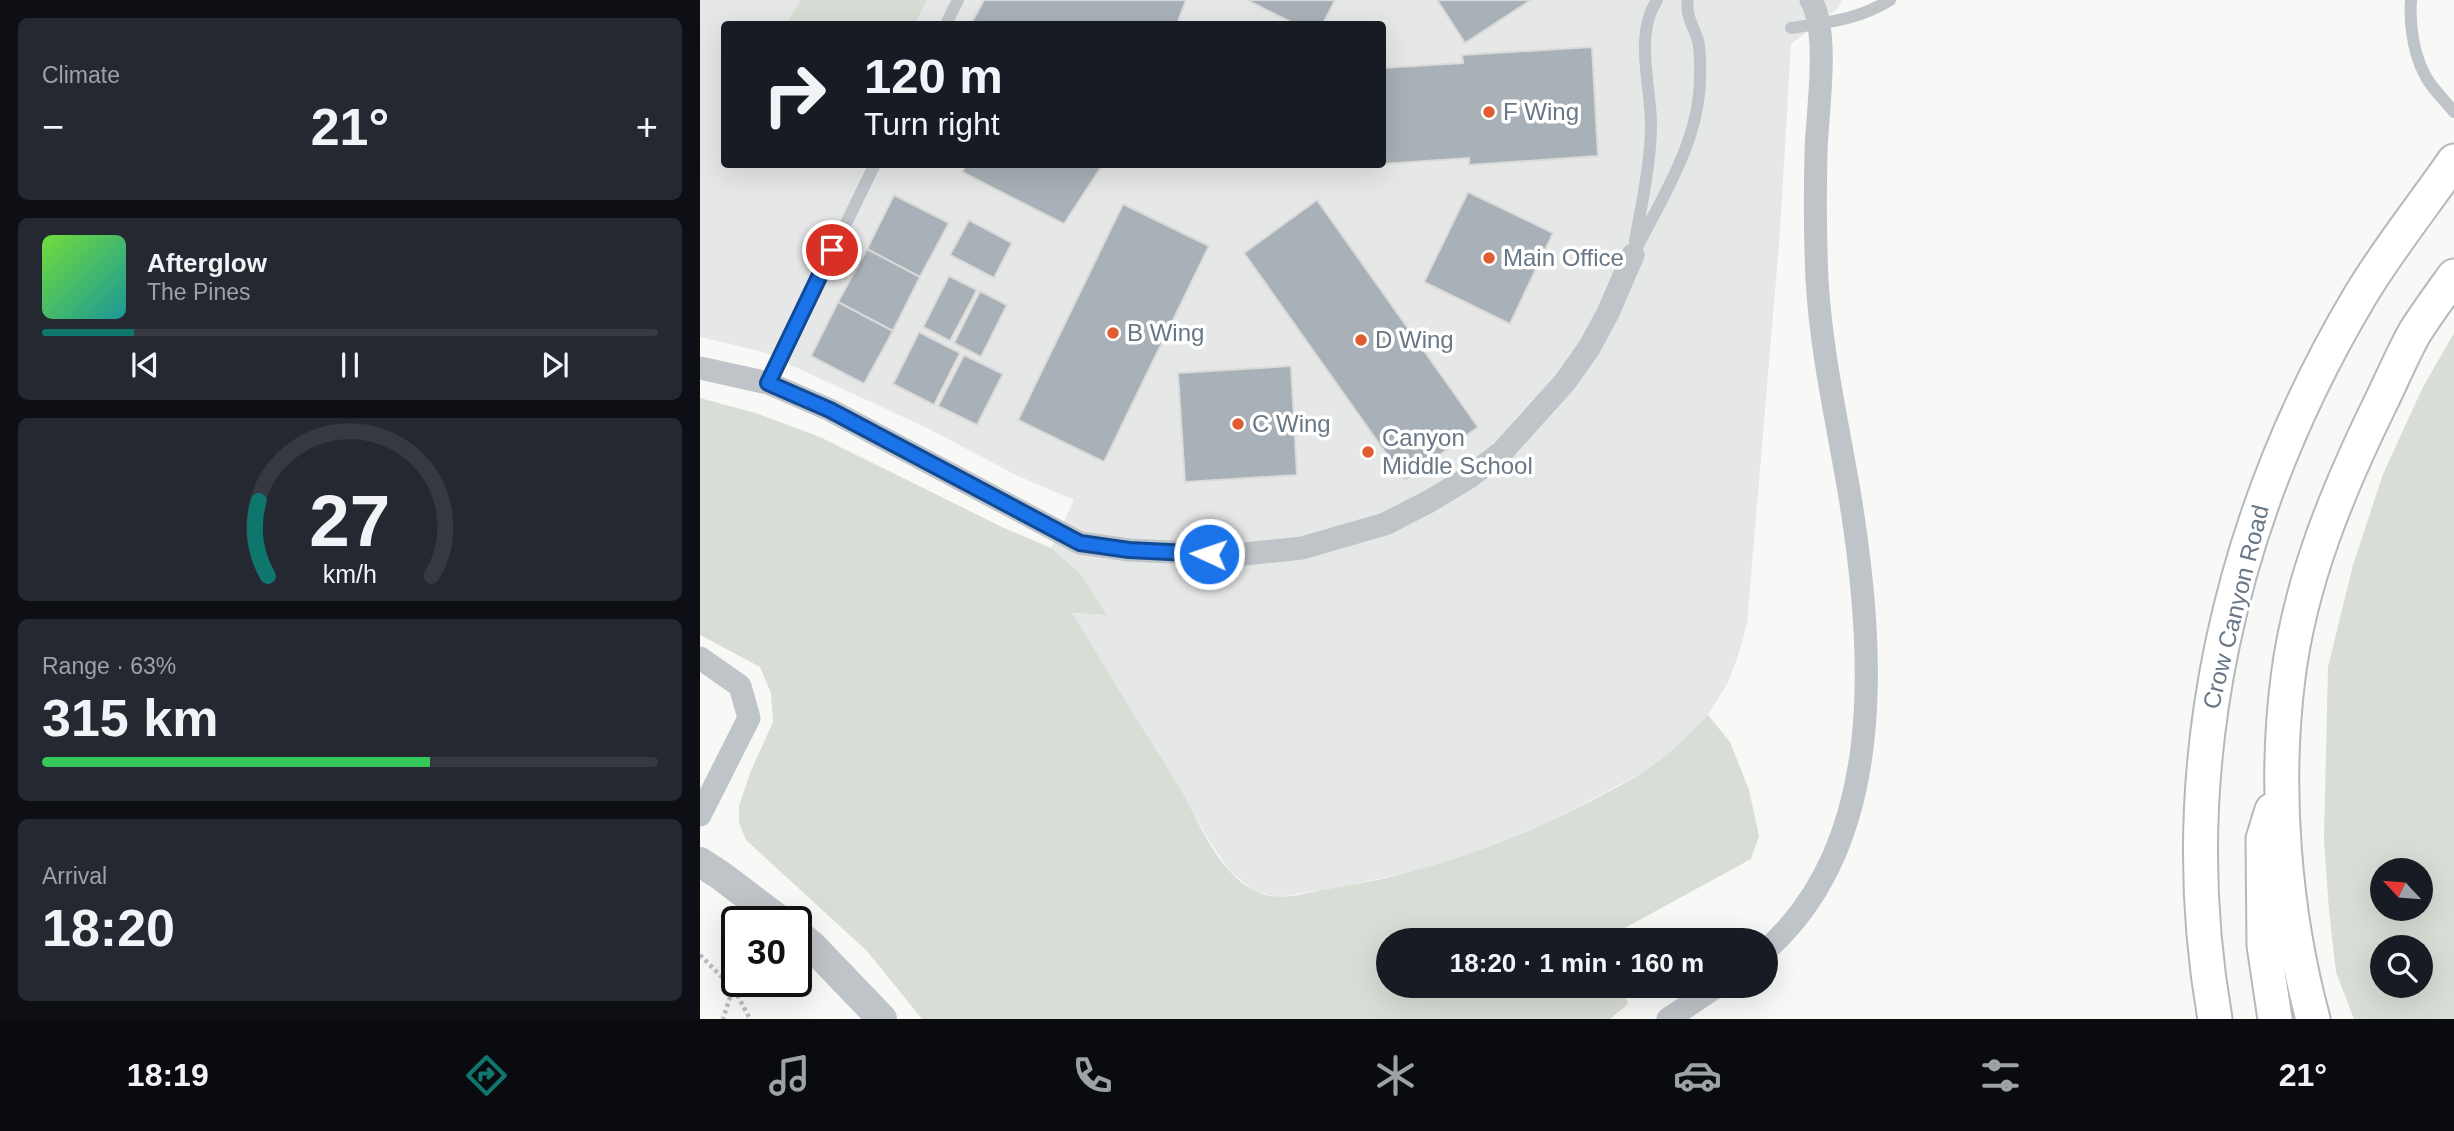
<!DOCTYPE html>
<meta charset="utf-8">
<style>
:root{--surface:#171b24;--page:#242831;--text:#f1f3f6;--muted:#9ea1a6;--line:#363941;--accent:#0f766e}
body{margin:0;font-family:Arial,sans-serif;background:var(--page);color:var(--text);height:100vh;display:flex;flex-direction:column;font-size:26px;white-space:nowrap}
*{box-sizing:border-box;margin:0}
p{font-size:23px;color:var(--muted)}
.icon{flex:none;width:38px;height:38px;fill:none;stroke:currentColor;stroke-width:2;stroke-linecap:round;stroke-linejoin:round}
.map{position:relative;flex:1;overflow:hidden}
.details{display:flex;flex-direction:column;gap:18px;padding:18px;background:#0d0f14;width:700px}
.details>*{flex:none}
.top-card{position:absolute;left:21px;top:21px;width:665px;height:147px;border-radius:7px;box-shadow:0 7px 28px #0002;background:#171b24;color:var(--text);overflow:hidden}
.needle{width:46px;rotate:296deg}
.controls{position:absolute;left:1670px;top:858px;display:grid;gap:14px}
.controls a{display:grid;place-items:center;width:63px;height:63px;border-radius:50%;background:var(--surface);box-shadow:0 7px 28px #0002;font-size:35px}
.speed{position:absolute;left:21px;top:906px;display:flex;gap:14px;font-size:35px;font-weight:700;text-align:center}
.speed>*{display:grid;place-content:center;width:91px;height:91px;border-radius:50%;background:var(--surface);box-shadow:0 7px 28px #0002;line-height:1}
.speed .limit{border:4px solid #111;border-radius:10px;background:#fff;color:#111}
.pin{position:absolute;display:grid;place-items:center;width:60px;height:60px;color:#fff;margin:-30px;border:4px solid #fff;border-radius:50%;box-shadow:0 2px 7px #0007}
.me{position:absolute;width:77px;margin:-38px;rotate:273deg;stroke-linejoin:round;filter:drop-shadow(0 0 5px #0008)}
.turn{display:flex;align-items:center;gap:24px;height:147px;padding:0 28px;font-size:32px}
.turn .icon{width:91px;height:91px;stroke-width:2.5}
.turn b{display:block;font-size:49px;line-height:60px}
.big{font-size:52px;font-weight:600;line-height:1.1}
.details .tile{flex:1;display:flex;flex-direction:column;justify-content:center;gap:10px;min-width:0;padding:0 24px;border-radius:10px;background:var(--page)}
.details .dial{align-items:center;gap:0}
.dial svg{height:182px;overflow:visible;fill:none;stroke:var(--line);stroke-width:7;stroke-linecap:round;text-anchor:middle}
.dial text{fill:var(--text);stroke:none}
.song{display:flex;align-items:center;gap:21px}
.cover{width:84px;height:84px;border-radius:10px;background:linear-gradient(135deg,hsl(100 70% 55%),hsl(180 70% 35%))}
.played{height:7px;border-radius:4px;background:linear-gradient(90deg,var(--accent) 15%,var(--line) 15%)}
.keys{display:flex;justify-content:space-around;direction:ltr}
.heat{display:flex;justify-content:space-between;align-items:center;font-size:38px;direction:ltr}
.charge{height:10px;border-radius:5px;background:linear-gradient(90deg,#34c759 63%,var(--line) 0)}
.trip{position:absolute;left:676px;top:928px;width:402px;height:70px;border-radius:35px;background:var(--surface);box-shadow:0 7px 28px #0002;font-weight:600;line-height:70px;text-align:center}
.dock{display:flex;height:112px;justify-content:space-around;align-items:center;background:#090b0e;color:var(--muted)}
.dock .icon{width:49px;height:49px}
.dock .selected{color:var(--accent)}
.dock b{font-size:32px;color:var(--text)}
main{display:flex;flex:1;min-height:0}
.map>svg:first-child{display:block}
.built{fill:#e6e7e7;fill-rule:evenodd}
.green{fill:#d8ddd5;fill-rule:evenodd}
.building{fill:#a8b1b7;stroke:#dadad8;stroke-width:2}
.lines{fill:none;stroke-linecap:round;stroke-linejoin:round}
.secondary-casing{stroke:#b4b9be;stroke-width:37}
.path{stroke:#babdc0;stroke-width:4.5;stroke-dasharray:3.5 3.5;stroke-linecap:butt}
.service{stroke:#bfc4c8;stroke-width:12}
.minor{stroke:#bfc4c8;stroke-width:23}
.tertiary{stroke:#bfc4c8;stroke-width:30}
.secondary{stroke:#fff;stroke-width:33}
.route-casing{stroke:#114b97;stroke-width:18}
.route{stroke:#1a73e8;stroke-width:12}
.poi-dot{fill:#df5d30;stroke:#fff;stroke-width:2.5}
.labels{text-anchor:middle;stroke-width:7;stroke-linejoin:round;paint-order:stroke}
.poi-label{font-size:24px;fill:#687886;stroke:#fff;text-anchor:start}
.street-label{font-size:24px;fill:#687886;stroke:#fff}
</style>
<main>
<section class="details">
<div class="tile"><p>Climate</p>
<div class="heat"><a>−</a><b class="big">21°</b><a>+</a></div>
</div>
<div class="tile">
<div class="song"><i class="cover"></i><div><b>Afterglow</b><p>The Pines</p></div></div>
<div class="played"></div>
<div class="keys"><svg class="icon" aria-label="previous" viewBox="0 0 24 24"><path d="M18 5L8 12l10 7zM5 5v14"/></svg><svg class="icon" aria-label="pause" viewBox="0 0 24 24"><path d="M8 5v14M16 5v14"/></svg><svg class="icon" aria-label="next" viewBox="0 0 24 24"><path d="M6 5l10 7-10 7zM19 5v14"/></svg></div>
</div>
<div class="tile dial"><svg viewBox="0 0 100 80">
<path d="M14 69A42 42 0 1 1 86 69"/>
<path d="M14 69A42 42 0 0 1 10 36" stroke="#0f766e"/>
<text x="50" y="56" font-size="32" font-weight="700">27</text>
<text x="50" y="72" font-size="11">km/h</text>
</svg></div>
<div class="tile"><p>Range · 63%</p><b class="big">315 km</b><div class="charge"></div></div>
<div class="tile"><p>Arrival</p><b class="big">18:20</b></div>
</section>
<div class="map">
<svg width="1754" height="1019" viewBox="0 0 1754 1019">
<rect width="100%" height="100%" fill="#f8f8f6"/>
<path class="built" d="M0,0H1142L1137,9L1091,44L1080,232L1047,624L1038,656L1027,684L1008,715L984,741L949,769L853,820L780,851L715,871L640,887L578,897L555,892L530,871L510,842L479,788L371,613L406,615L380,573L351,548L374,500L318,476L229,429L63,352L0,337ZM24,24H682V164H24Z"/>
<path class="green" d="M100,0H227L215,24H87Z
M1754,333V1019H1654L1636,972L1629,911L1624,840L1628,667L1653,565L1683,474L1723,387ZM1682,870H1720V908H1682ZM1682,947H1720V985H1682Z
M0,398L55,413L120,437L304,528L351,548L380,573L407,615L372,613C407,671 442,728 478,785C499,820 516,871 555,891C577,903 605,893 628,889C720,875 806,845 889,802C909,791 931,781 949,768C971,753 990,734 1008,715L1030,742L1049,790L1059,836L1051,859L921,930V940H688V985H921L928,1004L910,1019H222L167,951L46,840L39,823V806L50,773L73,722L71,693L60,667L0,635Z"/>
<path class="building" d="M284,0H486L477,24H271Z
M547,0H635L623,24H595Z
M737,0H831L765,43Z
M892,47L898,156L769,165V158L682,164V68L763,63L762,55Z
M266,164H403L364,224L262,172Z
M768,192L853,233L810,324L724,282Z
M194,195L249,223L220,277L167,249Z
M617,200L778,427L705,480L544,253Z
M423,204L509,246L404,462L318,420Z
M269,220L312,243L294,278L250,255Z
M167,249L220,277L193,331L138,302Z
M249,276L277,290L250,341L223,327Z
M280,291L307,305L281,357L254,343Z
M138,302L193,331L164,384L111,356Z
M219,332L260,353L234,405L193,384Z
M264,355L303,374L277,425L238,406Z
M591,366L597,475L485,482L478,373Z"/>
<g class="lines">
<g class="secondary-casing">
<path id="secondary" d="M1572,810L1563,839L1564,945L1575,1019
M1515,1019C1471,768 1530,514 1660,296C1688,249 1723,206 1754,161
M1613,1019C1584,912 1574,788 1588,678C1600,581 1638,490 1680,404C1692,380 1702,355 1715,332C1727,313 1741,294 1754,276"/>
</g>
<path class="path" d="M0,955L33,988L23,1019
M34,989L50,1019"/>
<path class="service" d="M1711,0C1709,26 1714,59 1729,82C1736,92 1746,102 1754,112
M246,24L258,0
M1091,28C1129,22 1157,20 1190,0
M935,241C942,203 950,166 951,128C952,87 933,37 957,0
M933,255C961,199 999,143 1000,79C1000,68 1001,53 998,41C994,27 985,15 988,0
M68,383L175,164"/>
<path class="minor" d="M0,368L68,383L130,410L380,543L429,550L535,555L602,548L685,524L728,502L768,478L802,452L865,382L889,348L908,313L933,255
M0,658L40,686L49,718L0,815
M1066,950C1188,842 1174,649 1151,503C1139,429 1121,354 1117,279C1115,236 1115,194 1116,152C1117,112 1130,34 1111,0
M968,1019L1019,985"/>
<path class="tertiary" d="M0,862L20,875L82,922
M96,933L112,946L182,1019"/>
<use href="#secondary" class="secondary"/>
</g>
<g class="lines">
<g class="route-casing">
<path id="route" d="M132,250L68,383L130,410L380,543L429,550L509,554"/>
</g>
<use href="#route" class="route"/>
</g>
<g class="poi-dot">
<circle cx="789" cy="112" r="7"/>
<circle cx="789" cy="258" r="7"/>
<circle cx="413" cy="333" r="7"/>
<circle cx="661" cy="340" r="7"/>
<circle cx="538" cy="424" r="7"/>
<circle cx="668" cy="452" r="7"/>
</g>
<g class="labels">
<g class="poi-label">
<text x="803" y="120">F Wing</text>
<text x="803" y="266">Main Office</text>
<text x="427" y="341">B Wing</text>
<text x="675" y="348">D Wing</text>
<text x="552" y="432">C Wing</text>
<text x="682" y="446">Canyon<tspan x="682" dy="28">Middle School</tspan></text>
</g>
<g class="street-label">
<text transform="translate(1536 607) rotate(-76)" y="8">Crow Canyon Road</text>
</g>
</g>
</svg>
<div class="controls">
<a><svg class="needle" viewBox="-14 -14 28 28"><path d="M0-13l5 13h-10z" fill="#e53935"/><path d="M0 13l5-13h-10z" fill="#9ea1a6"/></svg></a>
<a><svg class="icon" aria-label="search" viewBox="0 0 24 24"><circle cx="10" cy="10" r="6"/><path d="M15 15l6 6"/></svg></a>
</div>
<div class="speed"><div class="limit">30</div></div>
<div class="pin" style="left:132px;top:250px;background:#d93025"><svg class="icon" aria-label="arrive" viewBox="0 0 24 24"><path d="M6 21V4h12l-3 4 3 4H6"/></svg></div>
<svg class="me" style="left:509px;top:554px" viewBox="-20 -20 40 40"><circle r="17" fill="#1a73e8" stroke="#fff" stroke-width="3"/><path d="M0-11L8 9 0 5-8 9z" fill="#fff"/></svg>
<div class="trip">18:20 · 1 min · 160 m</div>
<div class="top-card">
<div class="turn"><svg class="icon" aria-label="right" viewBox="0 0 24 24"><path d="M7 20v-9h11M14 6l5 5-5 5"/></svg><div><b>120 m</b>Turn right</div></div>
</div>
</div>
</main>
<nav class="dock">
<b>18:19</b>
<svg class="icon selected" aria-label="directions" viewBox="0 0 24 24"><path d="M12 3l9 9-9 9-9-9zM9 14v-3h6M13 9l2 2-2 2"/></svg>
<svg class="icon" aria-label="music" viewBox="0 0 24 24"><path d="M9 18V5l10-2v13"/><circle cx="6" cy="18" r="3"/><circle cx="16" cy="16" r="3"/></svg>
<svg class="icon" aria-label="phone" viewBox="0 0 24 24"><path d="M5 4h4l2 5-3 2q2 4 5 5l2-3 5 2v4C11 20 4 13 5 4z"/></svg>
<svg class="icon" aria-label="climate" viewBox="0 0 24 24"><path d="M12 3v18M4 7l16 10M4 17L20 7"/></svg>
<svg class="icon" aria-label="car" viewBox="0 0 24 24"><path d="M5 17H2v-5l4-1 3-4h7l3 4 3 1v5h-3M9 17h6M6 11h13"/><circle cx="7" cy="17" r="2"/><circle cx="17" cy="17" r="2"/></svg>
<svg class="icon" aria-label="filters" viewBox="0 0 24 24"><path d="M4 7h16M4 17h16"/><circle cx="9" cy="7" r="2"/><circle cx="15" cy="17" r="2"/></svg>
<b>21°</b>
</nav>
